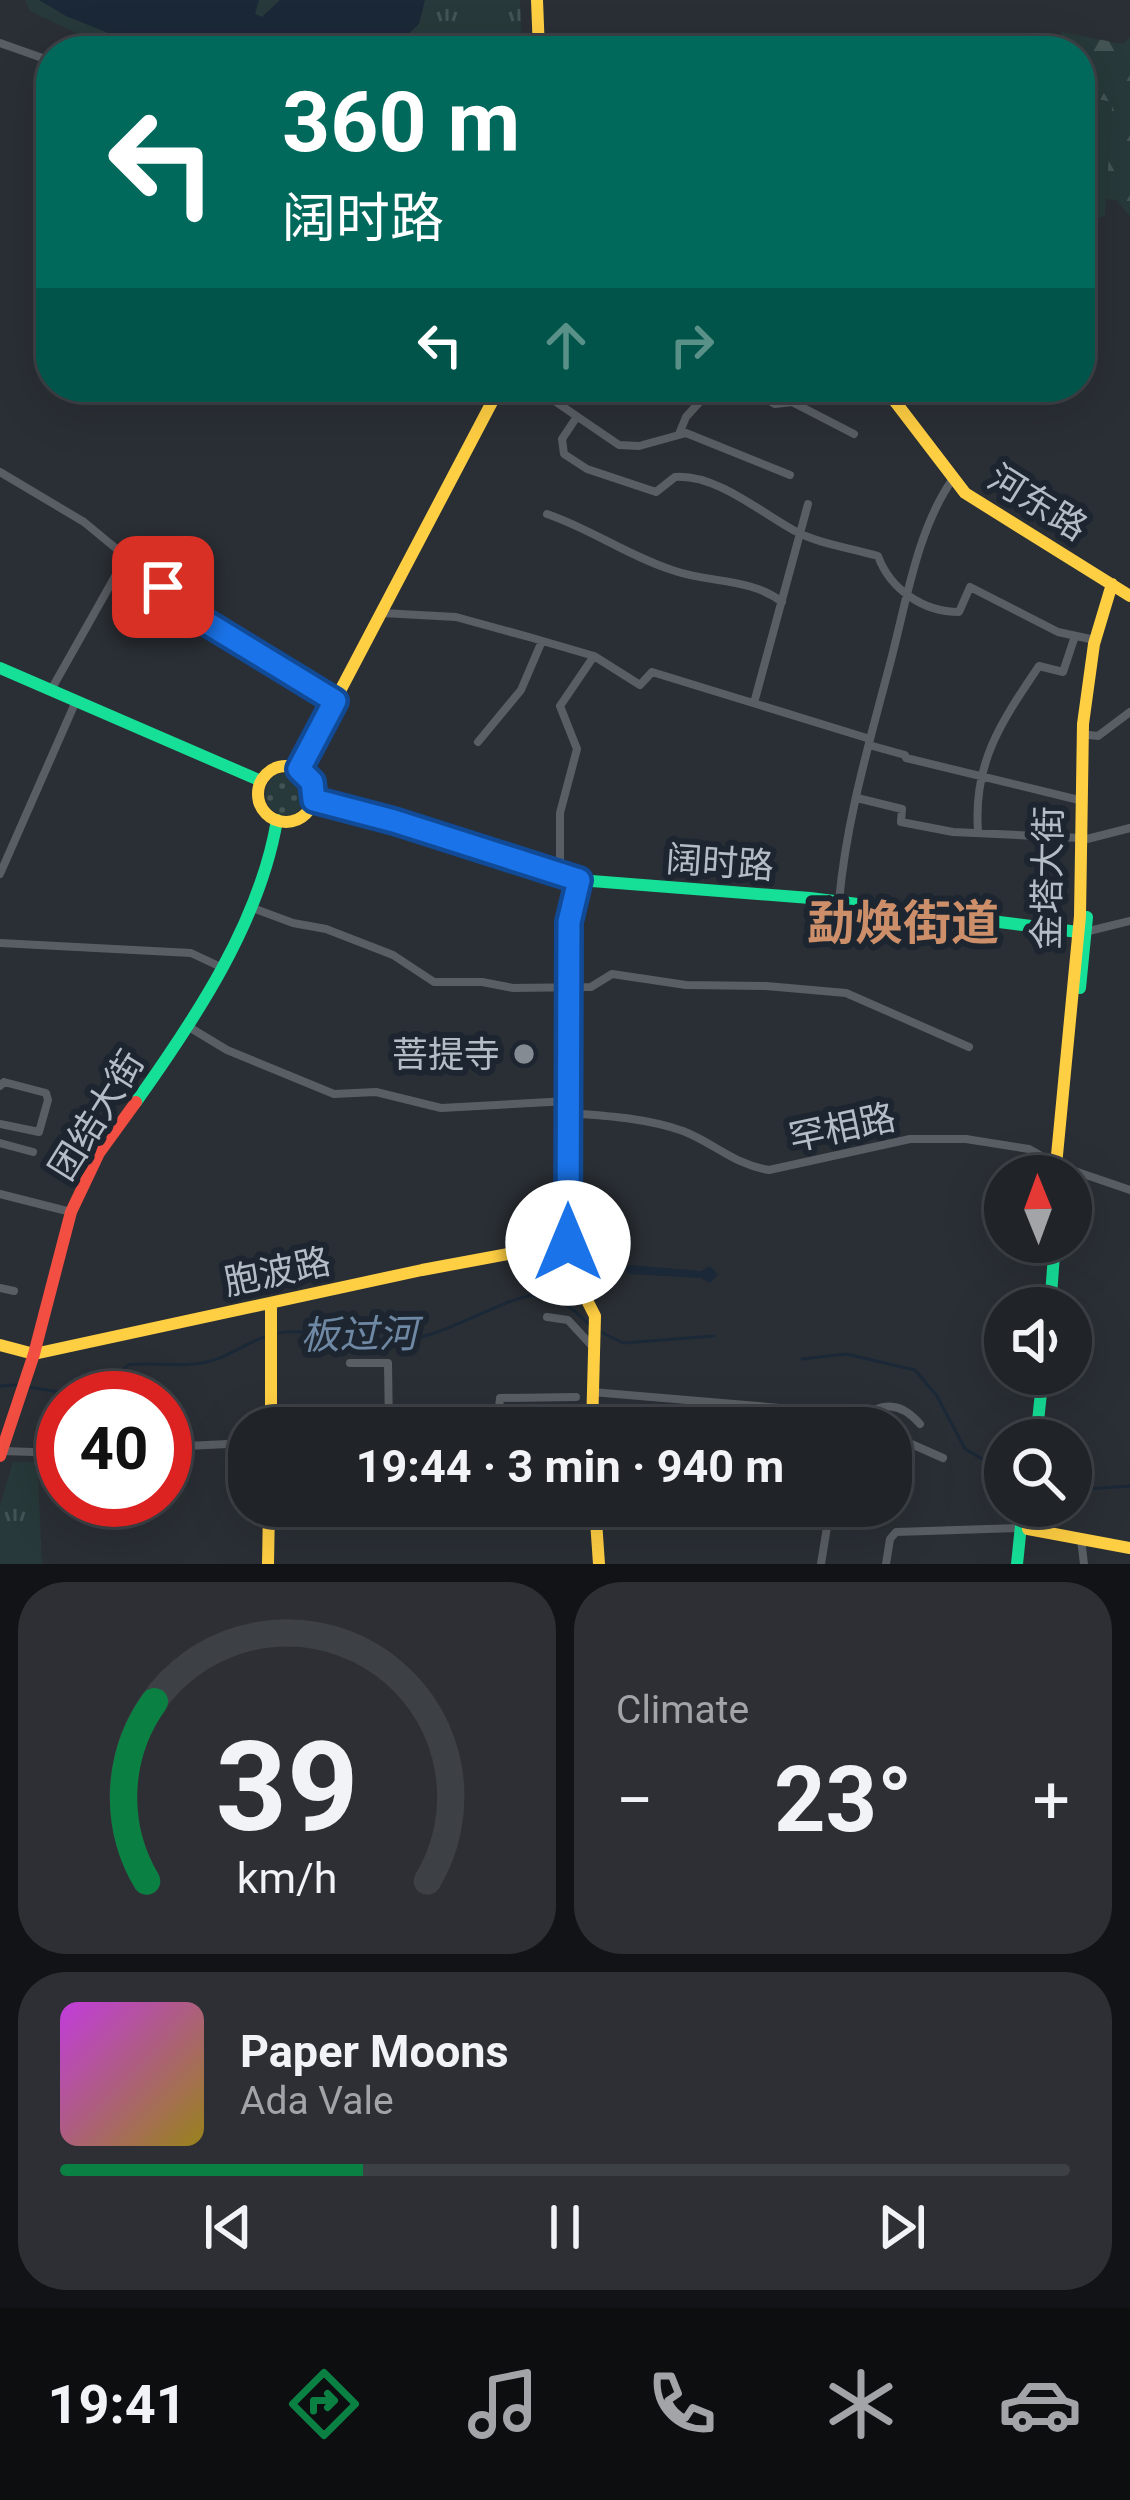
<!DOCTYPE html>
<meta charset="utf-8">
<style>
:root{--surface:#202328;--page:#2d2f34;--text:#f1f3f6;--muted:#a2a4a8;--line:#3d4045;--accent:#0b8043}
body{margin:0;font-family:Roboto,"Noto Sans SC",sans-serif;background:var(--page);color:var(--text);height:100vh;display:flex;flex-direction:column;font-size:45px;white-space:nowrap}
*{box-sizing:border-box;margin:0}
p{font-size:39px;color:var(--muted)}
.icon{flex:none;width:66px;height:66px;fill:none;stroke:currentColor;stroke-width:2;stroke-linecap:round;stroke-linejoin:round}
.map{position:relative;height:1564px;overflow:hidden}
.sheet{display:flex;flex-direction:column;gap:18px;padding:18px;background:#121316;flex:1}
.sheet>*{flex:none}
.guide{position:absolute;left:36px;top:36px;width:1059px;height:366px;border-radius:48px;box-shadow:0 12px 48px #0002,0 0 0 3px var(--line);background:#00695c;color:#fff;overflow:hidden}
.needle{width:78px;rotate:359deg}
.fabs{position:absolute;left:984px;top:1155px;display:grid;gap:24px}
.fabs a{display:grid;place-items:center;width:108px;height:108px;border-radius:50%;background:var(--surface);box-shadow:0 12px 48px #0002,0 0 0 3px var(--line);font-size:60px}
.speed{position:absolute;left:36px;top:1371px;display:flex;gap:24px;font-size:60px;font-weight:700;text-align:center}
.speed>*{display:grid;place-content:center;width:156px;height:156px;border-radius:50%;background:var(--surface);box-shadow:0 12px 48px #0002,0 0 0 3px var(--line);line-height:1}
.speed .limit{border:18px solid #d22;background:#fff;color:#111}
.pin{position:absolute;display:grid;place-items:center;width:102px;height:102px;color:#fff;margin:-51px;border-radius:24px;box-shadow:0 6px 18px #0006}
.me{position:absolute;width:132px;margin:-66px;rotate:0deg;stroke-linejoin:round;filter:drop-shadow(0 0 9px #0008)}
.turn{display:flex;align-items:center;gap:42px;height:252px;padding:0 48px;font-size:54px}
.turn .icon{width:156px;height:156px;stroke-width:2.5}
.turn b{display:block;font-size:84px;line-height:102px}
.lanes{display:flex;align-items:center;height:114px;padding:0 48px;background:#0003;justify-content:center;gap:60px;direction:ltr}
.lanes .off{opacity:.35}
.big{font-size:90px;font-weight:700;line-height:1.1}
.sheet .tile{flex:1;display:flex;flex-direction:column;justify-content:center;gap:18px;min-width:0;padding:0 42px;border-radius:48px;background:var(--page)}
.sheet .dial{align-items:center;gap:0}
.dial svg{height:312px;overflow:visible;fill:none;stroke:var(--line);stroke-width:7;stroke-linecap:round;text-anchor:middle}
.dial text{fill:var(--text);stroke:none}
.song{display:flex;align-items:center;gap:36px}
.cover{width:144px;height:144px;border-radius:18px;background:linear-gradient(135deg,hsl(290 70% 55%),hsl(50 70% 35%))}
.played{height:12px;border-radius:6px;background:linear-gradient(90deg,var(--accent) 30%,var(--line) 30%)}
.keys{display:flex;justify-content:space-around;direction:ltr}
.heat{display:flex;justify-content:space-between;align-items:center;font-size:66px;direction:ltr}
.sheet .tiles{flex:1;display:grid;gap:18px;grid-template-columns:1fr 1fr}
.tile:last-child{grid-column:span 2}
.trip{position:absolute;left:228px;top:1407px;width:684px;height:120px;border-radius:48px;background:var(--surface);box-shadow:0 12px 48px #0002,0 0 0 3px var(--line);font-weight:700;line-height:120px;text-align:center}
.dock{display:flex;height:192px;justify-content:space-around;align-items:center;background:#0d0e10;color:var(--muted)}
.dock .icon{width:84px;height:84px}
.dock .active{color:var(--accent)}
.dock b{font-size:54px;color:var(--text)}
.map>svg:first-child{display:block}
.grass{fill:url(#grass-dots)}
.forest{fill:url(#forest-firs)}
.park{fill:url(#park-tufts)}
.garden{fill:#27393a}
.water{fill:#1b2837}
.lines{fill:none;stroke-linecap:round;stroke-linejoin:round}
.stream{stroke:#1b2837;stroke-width:3}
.street{stroke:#595e64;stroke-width:8}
.fast{stroke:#16e098;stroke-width:12}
.slow{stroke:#ffcf43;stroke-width:12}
.jam{stroke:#f24e42;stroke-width:12}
.route-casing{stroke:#114b97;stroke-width:30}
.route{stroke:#1a73e8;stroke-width:21}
.poi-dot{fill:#848b93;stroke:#1d2630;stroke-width:4.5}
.labels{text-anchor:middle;stroke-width:12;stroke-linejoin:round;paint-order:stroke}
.street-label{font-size:36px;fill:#b4bcc6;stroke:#1d2630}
.poi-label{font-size:36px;fill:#b4bcc6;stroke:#1d2630;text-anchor:end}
.water-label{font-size:39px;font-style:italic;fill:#6f88a3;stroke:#1d2630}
.district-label{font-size:48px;font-weight:bold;fill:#cd8f69;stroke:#1d2630}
</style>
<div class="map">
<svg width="1130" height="1564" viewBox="0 0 1130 1564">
<defs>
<pattern id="grass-dots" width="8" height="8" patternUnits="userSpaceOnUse" patternTransform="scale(3)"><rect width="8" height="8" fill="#27393a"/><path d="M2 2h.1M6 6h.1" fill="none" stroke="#445455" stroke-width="1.8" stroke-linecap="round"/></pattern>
<pattern id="forest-firs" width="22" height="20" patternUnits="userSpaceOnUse" patternTransform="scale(3)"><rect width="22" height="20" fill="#27393a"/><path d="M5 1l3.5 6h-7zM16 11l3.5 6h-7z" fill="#445455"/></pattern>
<pattern id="park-tufts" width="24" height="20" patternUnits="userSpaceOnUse" patternTransform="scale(3)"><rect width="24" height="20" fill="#27393a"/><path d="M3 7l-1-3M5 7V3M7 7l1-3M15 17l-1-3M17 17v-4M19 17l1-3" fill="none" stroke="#445455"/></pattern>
</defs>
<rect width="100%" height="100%" fill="#2a2f35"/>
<path class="grass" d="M265 794a21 21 0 1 1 42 0a21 21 0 1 1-42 0Z"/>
<path class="forest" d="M1061,32L1123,44L1130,37V216L1116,200L1106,199L1112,102L1080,96V51H1062Z"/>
<path class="park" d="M25,0H520L522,44L463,48L461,51H123L108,48L30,11Z
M13,1462H37L42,1564H0V1505Z"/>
<path class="garden" d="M1080,96L1112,102L1105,216L1098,218L1091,285L1080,284Z"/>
<path class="water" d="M39,0H259L255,14L262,17L280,0H425L419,24L390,51H174L169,50L173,40L168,39L167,51H156V45L153,51L66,16Z
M630,1265L701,1271L710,1266L718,1275L710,1283L701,1278L629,1274L625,1269Z"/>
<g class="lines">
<path class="stream" d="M599,1331L623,1343L714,1336
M802,1359L846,1354L915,1370L937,1396L965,1449L1005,1472
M0,1386L18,1385
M27,1387L79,1395L97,1393L128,1365C152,1362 178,1367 202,1363C232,1358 255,1334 287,1332C331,1329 373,1346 416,1338C451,1332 511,1295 537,1295C560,1296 575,1311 591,1326
M1071,1490L1130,1486"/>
<path class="street" d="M0,43L51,61
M534,387L619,445L639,446L686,433L790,475
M745,387L775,404L792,402L854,434
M576,418L562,439L564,454L587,469L656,492L675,477C716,474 760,512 795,531C819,544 851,548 878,556C890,589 923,612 959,612L970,587L1058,632L1095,640
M679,434L686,417L713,387
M0,472L84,522L204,621L335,701
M547,514C591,529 630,557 675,571C710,583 751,578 782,602
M382,613L456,617L529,637L594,656L640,685L652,672L870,739
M51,690L126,557
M754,703L808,504
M1089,735L1098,736L1130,712
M478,742L521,690L542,641
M869,745L905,755L906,758L1079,800
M857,798L902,809L901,822L953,832L1080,838
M978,831C973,762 1002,721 1039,666L1063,672L1075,636
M1087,839L1130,828
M0,874L76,701
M560,874V813L577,749L560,706L594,656
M839,902C846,819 871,737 892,656C907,598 918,529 952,480
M250,907L293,923L326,929L393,955L434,982H482L513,988L591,987L612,974L686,985L766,986L846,993L969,1047
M1085,932L1130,921
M0,943L191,953L223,968
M189,1027L227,1050L334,1094L376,1092L441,1108L568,1101
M0,1086L4,1082L46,1093L48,1100L39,1132L0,1124
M568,1113C606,1116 647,1118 683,1131C714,1143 735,1165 769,1170L910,1139H966L1029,1149L1057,1165L1130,1190
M0,1143L33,1152
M0,1194L71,1212
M0,1288L14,1291
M547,1317L568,1320L593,1347
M350,1363H388L389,1428
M592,1392L816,1411L873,1428
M497,1428L500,1398L576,1397
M816,1428V1411
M857,1428L858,1422C880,1401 900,1401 920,1424
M891,1435L943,1458
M165,1447L249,1443
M2,1451L63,1453
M891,1470L898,1475L891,1483
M700,1510L800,1509L825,1516L828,1521L821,1564
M1081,1539L1084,1564
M886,1564L890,1539L896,1532L1021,1528"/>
<path class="fast" d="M0,668L261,781
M314,800L394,821L579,880L810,898L1078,932
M1080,988L1087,917
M136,1102C195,1019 260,922 277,820
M1050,1308L1055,1242
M1036,1440L1043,1374
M1017,1564L1023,1506"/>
<path class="slow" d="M537,0L539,51
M884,387L965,493L1130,596
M258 794a28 28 0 1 1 56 0a28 28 0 1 1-56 0Z
M299,769L492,402L495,387
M579,880L569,921L568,1263L595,1316L592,1428
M1055,1176L1080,916L1083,724L1094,644L1112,584
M271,1303V1428
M0,1345L34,1354L422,1270L568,1243
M595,1506L599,1564
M1028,1529L1130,1548
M268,1564L269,1506"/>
<path class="jam" d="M0,1456L34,1354L71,1212L99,1153L136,1102"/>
</g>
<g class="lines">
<g class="route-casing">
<path id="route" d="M163,587L204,621L335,701L299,769L312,782L314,800L394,821L579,880L569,922L568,1243"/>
</g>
<use href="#route" class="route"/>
</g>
<circle class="poi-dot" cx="524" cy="1054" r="12"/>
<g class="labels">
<g class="street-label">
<text transform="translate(1038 502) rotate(32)" y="13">河东路</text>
<text transform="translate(720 862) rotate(4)" y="13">阔时路</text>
<text transform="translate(1047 878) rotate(-89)" y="13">金塔大街</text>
<text transform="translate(96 1115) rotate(-58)" y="13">团结大街</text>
<text transform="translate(842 1127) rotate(-12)" y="13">罕相路</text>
<text transform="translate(277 1271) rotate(-12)" y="13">胞波路</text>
</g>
<g class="poi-label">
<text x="500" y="1067">菩提寺</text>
</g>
<g class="water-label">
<text transform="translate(359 1334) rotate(-1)" y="14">板过河</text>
</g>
<g class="district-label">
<text x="903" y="940">勐焕街道</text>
</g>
</g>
</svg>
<div class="fabs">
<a><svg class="needle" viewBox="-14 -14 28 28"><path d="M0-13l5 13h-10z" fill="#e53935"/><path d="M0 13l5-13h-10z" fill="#a2a4a8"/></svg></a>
<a><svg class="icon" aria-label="sound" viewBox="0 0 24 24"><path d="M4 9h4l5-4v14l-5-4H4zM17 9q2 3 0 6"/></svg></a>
<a><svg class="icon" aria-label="search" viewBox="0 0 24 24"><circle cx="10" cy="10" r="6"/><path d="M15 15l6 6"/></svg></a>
</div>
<div class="speed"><div class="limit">40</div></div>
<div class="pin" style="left:163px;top:587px;background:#d93025"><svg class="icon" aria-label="arrive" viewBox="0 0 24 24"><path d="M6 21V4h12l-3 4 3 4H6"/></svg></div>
<svg class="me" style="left:568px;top:1243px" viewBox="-20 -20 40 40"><circle r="19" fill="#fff"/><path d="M0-13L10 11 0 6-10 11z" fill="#1a73e8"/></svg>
<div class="trip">19:44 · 3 min · 940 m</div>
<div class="guide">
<div class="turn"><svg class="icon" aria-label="left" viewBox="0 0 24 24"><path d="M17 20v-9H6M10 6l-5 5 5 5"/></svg><div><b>360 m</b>阔时路</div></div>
<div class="lanes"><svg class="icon" aria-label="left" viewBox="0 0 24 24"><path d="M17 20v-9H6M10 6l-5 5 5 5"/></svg><svg class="icon off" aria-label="ahead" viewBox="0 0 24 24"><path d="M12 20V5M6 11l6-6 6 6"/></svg><svg class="icon off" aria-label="right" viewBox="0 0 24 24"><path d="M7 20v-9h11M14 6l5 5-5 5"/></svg></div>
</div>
</div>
<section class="sheet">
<div class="tiles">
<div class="tile dial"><svg viewBox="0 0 100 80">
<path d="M14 69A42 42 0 1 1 86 69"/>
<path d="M14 69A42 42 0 0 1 16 23" stroke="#0b8043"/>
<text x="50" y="56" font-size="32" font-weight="700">39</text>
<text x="50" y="72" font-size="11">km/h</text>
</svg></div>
<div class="tile"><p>Climate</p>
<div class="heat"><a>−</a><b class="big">23°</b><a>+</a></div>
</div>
<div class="tile">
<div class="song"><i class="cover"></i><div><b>Paper Moons</b><p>Ada Vale</p></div></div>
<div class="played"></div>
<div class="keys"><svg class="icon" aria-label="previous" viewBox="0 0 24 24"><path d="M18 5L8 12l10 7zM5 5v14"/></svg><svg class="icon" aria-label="pause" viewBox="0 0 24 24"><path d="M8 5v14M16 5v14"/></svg><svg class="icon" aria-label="next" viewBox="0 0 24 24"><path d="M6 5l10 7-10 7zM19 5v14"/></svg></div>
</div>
</div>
</section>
<nav class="dock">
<b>19:41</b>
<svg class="icon active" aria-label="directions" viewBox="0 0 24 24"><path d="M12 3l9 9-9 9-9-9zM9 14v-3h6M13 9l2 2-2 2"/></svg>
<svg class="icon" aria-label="music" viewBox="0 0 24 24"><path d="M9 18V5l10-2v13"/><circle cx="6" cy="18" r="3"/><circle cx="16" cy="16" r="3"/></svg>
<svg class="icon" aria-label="phone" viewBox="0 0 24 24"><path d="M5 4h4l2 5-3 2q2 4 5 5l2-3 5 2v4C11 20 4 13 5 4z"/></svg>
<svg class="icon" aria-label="climate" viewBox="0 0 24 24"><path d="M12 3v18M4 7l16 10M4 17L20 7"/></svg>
<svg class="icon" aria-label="car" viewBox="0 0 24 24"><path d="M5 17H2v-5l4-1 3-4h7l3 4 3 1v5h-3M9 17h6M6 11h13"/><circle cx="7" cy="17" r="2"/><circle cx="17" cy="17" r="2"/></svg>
</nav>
